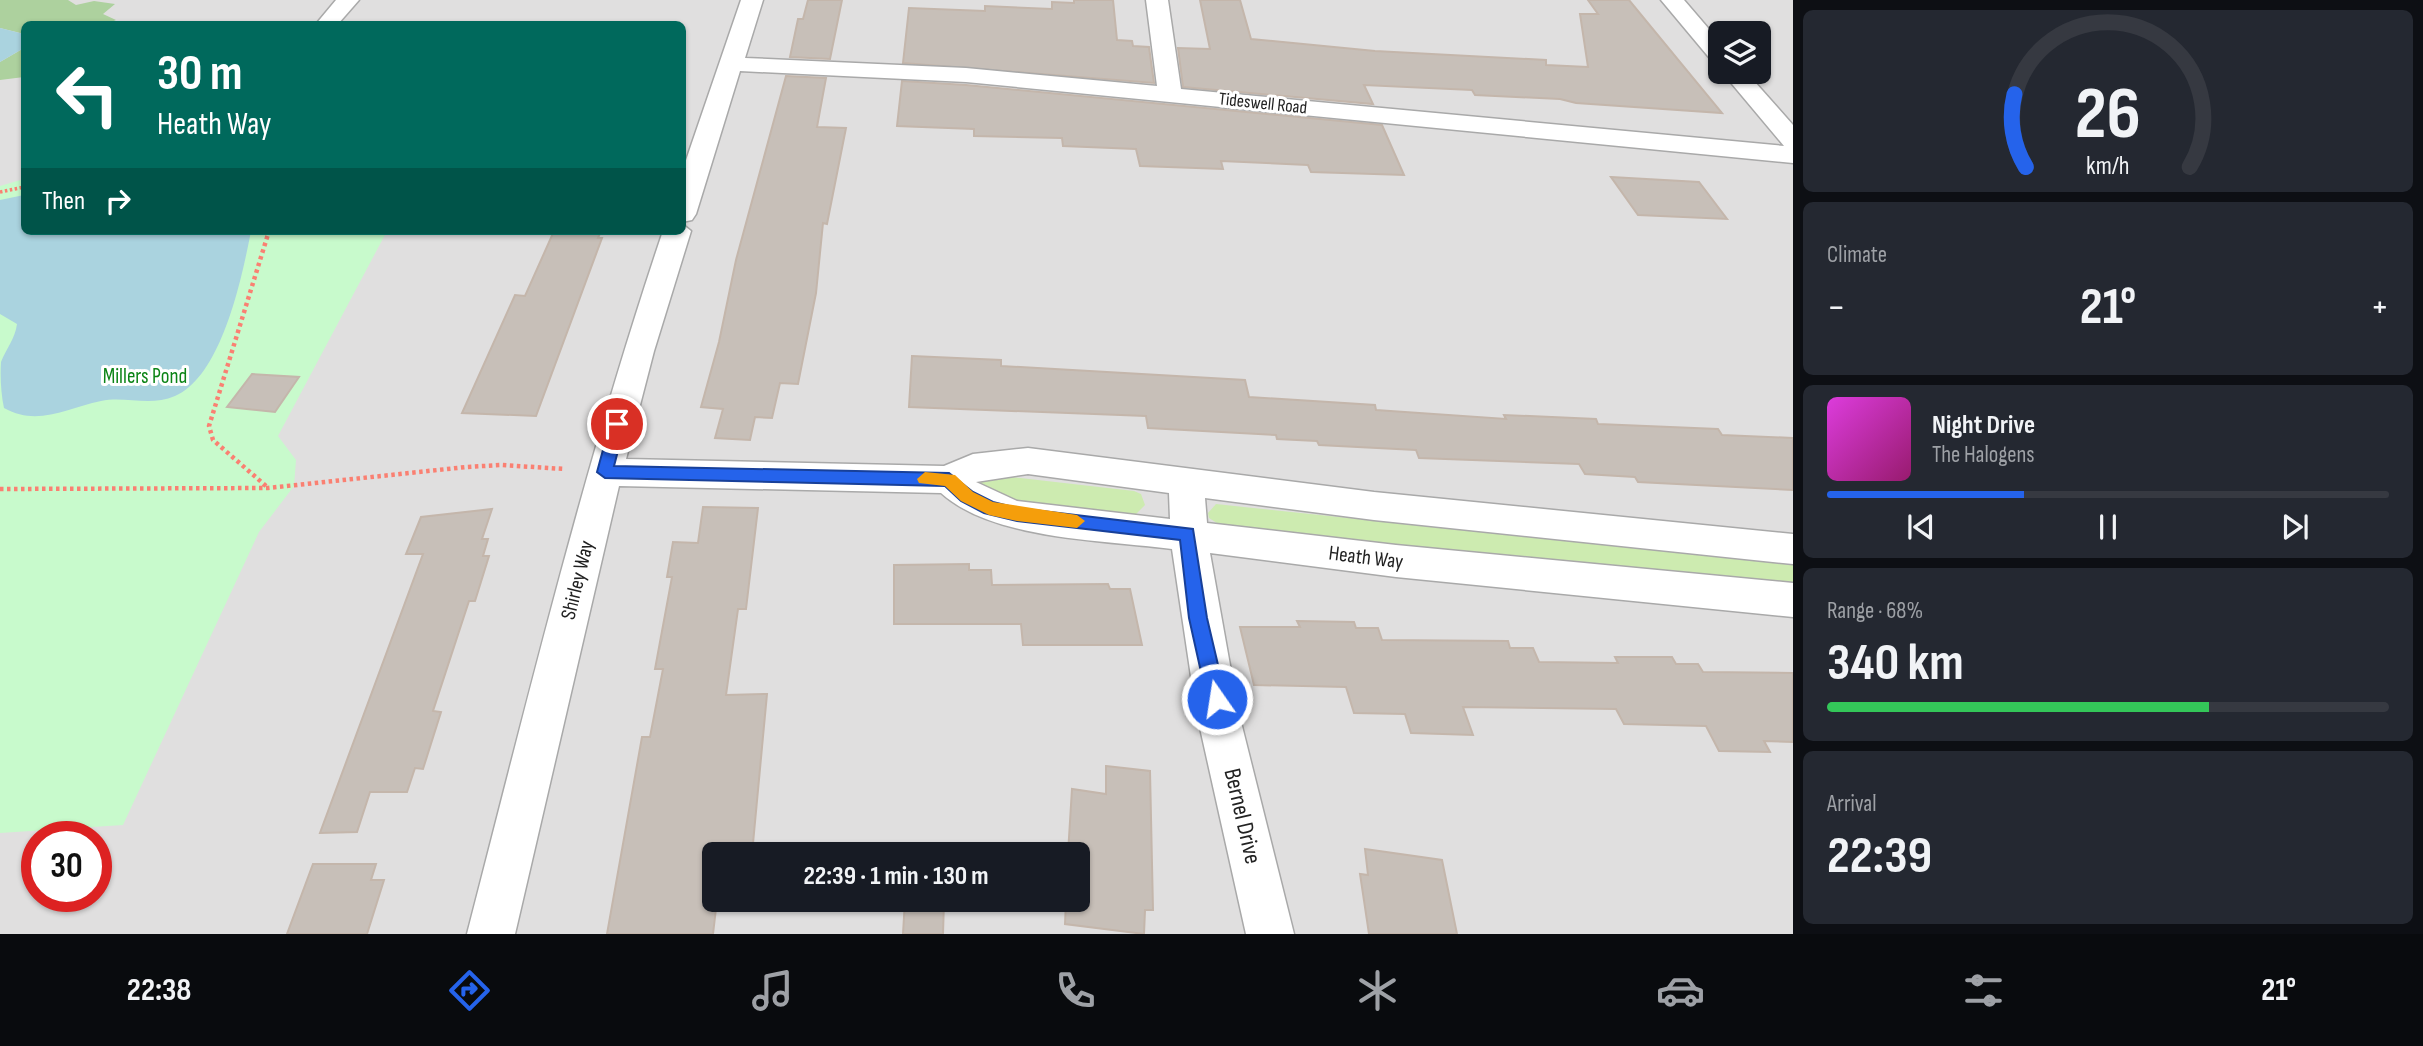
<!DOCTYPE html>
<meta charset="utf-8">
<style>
:root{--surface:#171b24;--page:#242831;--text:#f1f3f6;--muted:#9ea1a6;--line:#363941;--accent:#2563eb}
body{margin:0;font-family:"Sofia Sans Condensed",sans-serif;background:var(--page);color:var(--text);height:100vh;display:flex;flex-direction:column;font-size:26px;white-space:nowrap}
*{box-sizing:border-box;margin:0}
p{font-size:23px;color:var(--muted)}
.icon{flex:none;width:38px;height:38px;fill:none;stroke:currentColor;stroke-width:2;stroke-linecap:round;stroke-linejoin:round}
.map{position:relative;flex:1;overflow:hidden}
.drawer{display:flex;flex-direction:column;gap:10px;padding:10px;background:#0d0f14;width:630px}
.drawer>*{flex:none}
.top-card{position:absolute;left:21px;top:21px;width:665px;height:214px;border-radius:10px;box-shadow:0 2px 5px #0004;background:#00695c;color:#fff;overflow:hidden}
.buttons{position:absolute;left:1708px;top:21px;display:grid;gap:14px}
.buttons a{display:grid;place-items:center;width:63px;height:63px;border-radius:10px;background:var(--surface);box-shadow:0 2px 5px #0004;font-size:35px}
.speed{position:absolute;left:21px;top:821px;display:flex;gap:14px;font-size:35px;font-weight:700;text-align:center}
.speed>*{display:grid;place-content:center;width:91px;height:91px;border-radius:50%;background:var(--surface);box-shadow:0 2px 5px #0004;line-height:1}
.speed .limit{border:10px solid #d22;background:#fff;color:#111}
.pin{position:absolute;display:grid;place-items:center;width:60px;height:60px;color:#fff;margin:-30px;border:4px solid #fff;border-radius:50%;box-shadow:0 2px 7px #0007}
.me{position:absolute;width:77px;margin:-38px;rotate:347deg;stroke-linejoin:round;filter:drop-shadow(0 0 5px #0008)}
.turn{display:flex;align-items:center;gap:24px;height:147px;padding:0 21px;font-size:32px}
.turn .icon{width:91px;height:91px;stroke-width:2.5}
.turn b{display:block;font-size:49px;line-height:60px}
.then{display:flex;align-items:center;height:66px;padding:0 21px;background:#0003;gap:14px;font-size:26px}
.big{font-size:52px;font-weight:700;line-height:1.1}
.drawer .widget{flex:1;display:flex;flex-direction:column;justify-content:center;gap:10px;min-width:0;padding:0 24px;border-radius:10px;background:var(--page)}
.drawer .dial{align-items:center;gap:0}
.dial svg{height:182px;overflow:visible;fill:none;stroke:var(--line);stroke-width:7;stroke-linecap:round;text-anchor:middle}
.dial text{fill:var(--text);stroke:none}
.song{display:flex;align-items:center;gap:21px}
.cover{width:84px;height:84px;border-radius:10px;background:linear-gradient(135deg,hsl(300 70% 55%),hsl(320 70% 35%))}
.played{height:7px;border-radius:4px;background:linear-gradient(90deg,var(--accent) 35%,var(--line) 35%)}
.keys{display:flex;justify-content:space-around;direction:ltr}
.heat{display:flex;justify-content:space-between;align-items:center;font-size:38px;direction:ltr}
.charge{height:10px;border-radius:5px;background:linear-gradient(90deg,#34c759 68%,var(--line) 0)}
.trip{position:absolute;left:702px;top:842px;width:388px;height:70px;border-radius:10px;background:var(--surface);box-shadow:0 2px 5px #0004;font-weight:700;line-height:70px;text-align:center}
.tab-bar{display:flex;height:112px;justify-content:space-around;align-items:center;background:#090b0e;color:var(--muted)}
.tab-bar .icon{width:49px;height:49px}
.tab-bar .selected{color:var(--accent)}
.tab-bar b{font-size:32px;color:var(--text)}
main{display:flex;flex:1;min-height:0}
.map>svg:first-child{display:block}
.residential{fill:#e0dfdf;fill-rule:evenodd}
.grass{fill:#cdebb0}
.forest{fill:#add19e}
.park{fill:#c8facc}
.water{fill:#aad3df}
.building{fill:#c7bfb8;stroke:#c4b6ab;stroke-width:2}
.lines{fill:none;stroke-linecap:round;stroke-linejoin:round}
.minor-casing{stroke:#a9a9a9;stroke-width:3}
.path-far1{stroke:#fa8072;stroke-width:3.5;stroke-dasharray:2.5 2.5;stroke-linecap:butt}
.path{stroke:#fa8072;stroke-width:4.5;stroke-dasharray:3.5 3.5;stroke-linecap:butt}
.minor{fill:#fff;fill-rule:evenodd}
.route{fill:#2563eb;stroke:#184099;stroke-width:2}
.slow{fill:#f59e0b}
.labels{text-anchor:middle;stroke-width:6;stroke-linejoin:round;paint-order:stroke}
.far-street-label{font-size:18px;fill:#222;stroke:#fff}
.park-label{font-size:21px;fill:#0c8416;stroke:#fff}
.street-label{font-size:21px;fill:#222;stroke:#fff}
.near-street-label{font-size:24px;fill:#222;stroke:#fff}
</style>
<main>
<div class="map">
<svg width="1793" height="934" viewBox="0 0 1793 934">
<rect width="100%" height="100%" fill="#f2efe9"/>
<path class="residential" d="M0,0H1793V934H0ZM24,24H682V231H24ZM1720,33H1759V72H1720ZM37,836H96V896H37ZM714,854H1078V900H714Z"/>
<path class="grass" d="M994,475L1134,491L1141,494L1145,505L1136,514H1123L1002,499L980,486L981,480Z
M1216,504L1793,565V588L1220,525L1209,518L1208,513Z"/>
<path class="forest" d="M0,0H68L76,5L94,1L115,4L103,14L116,20L107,24H24V34L0,28Z
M24,48V77L0,80V62Z"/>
<path class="park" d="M24,179V231H387L278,436L296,460L294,486L259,532L123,825L0,833V186Z"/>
<path class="water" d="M0,28L24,34V48L0,62Z
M24,195V231H251C242,277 222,376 175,396C150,407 126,396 101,401C66,408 38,427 4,408C1,394 0,376 1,362C6,349 15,339 17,324L0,314V200Z"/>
<path class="building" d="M808,0H842L830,59L790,57L798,19H803Z
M1074,0H1113L1117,40L1132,41L1133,46L1149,47L1154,83L903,63L909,8L985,11V6L1052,9V2L1074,3Z
M1200,0H1240L1251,39L1375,51L1546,60V65L1588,67L1580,14H1598L1588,0H1629L1722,113L1576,103L1560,99L1475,95L1472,90L1364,85L1373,104L1183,87L1178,48L1210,49Z
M786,76L826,78L817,127L846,128L827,224L823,223L816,293L798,384L780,383L772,418L755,417L750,440L715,438L723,409L701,407L719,342L736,260Z
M902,81L966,85L1382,125L1404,175L1311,172L1308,165L1221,161L1223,169L1140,166L1136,149L1063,146L1062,138L974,136V129L897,126Z
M1611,177L1699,182L1727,219L1638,215Z
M554,231H601L598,238H602L536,416L462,413L515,295L525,296Z
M912,356L1001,360V366L1245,380L1249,397L1375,405L1376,410L1506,419L1504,415L1596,419L1598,424L1718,429L1722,435L1793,438V490L1638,482L1635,477L1585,474L1579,464L1419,458L1416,450L1319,445L1317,441L1277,439L1276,435L1148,428L1146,416L909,407Z
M252,374L299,377L275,412L227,407Z
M703,507L758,508L746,609H738L726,695L767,694L752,854H714V900H717L713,934H607L642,737H650L663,669H655L672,577H667L673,542L698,543Z
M492,509L482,539H488L483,556H489L475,601H469L433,711L441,712L423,769L415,768L407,792H370L357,832L320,833L423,554H406L421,517Z
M969,564V570H991L992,585L1108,584L1110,589H1130L1142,645H1023L1021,624H894V565Z
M1297,621L1354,622L1356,628H1378L1382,640L1508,641L1510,648H1533L1539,662L1618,663L1615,657H1672L1676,664H1698L1703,672L1793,673V742L1764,741L1770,752L1719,751L1706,726L1624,724L1616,709L1463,707L1473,735L1411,733L1405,714L1354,713L1346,687L1254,685L1240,627H1300Z
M1106,766L1150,771L1153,910H1145L1144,934L1065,924L1066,900H1078V854H1068L1072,789L1106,794Z
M1365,849L1442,860L1457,934H1369L1360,874L1368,875Z
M313,864H376L371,880H384L367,934H287Z
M905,900L944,901L943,934H903Z"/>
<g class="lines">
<g class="minor-casing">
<path id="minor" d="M336,0H359L338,24H316Z
M741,0H763L745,58L966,68L1157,86L1146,0H1168L1181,89L1784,146L1722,72H1746L1793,125V163L966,82L740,71L696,214L692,220L682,222V172Z
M1661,0H1684L1720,42V63L1712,61Z
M682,224L691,231L654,351L626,459L944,466L973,454L1028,448L1374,492L1793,534V564L1374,520L1205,498L1207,523L1396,545L1793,583V617L1396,577L1210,553L1238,710L1294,934H1246L1196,710L1172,549C1104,540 993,540 941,493L619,486L515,934H467C528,698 585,462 663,231H682ZM1028,474L1169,493L1170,519L1017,501L976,482Z"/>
</g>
<path class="path-far1" d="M0,192L24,187"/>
<path class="path" d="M266,486L213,440L209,426L269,231
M0,489L268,488L466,467L501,465L565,469"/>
<use href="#minor" class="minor"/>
</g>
<path class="route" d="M617,419L625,424L614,466L949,473L973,492L993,502L1017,508L1193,529L1207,618L1226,699L1223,705L1217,708L1210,705L1207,699L1189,618L1180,540L1017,521L984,513L961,501L945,486L605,478L597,472L610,424Z"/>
<path class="slow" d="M925,472L955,475L973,492L993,502L1077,515L1085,521L1077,528L1017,521L989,515L961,501L945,486L919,483L917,479Z"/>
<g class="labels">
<g class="far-street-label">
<text transform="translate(1263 103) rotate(6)" y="6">Tideswell Road</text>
</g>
<g class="park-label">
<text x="145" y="383">Millers Pond</text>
</g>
<g class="street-label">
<text transform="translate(1366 557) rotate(7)" y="7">Heath Way</text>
<text transform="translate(577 580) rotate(-76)" y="7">Shirley Way</text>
</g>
<g class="near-street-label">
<text transform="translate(1243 816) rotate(77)" y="8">Bernel Drive</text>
</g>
</g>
</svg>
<div class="buttons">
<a><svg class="icon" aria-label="layers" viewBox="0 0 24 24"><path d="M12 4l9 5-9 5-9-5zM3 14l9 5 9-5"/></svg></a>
</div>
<div class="speed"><div class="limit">30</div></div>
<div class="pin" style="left:617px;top:424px;background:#d93025"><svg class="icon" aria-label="arrive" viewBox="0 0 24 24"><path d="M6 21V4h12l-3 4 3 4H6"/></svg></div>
<svg class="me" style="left:1217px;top:699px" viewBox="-20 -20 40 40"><circle r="17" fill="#2563eb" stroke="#fff" stroke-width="3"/><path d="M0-11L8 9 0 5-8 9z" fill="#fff"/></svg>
<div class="trip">22:39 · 1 min · 130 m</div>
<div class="top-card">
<div class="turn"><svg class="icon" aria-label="left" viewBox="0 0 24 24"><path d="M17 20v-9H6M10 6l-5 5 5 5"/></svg><div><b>30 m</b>Heath Way</div></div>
<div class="then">Then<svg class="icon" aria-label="right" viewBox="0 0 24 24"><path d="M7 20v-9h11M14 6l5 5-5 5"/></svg></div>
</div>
</div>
<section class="drawer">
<div class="widget dial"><svg viewBox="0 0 100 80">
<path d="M14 69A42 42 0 1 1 86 69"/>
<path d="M14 69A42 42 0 0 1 9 37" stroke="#2563eb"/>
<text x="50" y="56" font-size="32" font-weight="700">26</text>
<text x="50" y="72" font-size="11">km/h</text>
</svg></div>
<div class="widget"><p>Climate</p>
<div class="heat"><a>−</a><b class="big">21°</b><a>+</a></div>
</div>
<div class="widget">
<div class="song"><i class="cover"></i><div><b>Night Drive</b><p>The Halogens</p></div></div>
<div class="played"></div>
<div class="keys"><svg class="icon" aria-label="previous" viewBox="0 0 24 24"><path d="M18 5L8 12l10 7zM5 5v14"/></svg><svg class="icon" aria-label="pause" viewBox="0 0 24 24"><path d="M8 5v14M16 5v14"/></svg><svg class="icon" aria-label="next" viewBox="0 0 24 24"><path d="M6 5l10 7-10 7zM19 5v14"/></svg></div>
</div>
<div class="widget"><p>Range · 68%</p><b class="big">340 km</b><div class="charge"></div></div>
<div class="widget"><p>Arrival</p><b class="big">22:39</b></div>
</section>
</main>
<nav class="tab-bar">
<b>22:38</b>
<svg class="icon selected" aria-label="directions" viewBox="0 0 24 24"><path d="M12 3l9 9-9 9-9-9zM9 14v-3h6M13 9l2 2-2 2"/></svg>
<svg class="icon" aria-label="music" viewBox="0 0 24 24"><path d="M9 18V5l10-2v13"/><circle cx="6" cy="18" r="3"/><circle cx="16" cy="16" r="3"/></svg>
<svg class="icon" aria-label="phone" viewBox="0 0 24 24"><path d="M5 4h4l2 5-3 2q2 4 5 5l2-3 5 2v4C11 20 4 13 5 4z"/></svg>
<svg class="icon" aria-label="climate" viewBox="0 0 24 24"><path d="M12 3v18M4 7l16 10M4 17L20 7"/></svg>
<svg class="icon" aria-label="car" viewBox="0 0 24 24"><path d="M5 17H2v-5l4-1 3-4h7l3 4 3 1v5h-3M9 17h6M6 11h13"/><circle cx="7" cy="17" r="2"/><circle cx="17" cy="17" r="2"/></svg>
<svg class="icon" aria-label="filters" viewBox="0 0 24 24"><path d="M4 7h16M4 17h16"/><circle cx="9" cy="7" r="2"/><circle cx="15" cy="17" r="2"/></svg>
<b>21°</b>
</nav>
